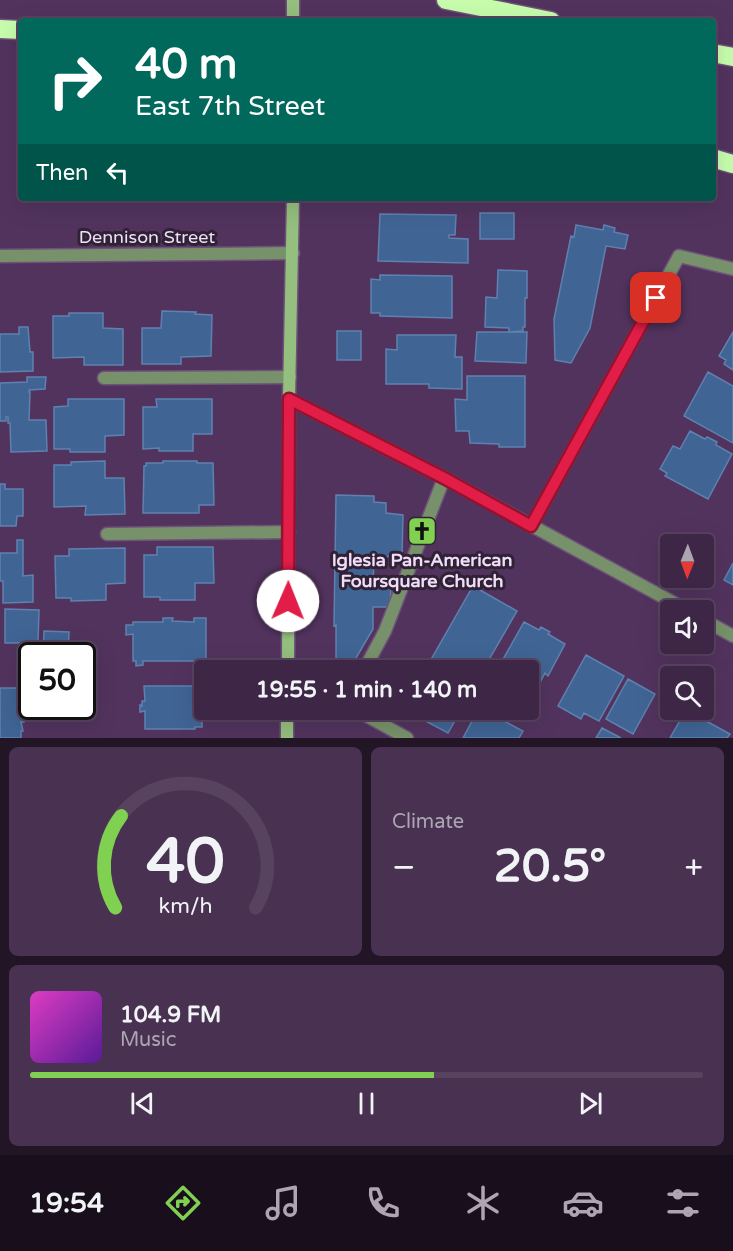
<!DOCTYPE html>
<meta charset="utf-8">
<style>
:root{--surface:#3e2646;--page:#493251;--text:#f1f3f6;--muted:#ada5b3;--line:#57435f;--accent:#80d051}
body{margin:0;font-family:"Varela Round",sans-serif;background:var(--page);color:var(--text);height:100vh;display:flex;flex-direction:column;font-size:22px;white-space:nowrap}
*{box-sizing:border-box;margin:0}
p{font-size:20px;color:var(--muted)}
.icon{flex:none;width:33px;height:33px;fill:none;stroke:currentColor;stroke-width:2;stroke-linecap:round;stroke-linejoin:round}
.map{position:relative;height:738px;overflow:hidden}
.drawer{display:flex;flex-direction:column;gap:9px;padding:9px;background:#221526;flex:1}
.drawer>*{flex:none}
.banner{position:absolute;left:18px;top:18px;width:698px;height:183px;border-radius:6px;box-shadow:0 6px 24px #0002,0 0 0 2px var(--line);background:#00695c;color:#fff;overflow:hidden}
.needle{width:39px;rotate:181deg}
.fabs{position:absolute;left:660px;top:534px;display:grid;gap:12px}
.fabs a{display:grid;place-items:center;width:54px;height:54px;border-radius:6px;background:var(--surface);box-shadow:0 6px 24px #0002,0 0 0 2px var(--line);font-size:30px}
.speed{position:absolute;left:18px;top:642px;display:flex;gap:12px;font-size:30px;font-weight:700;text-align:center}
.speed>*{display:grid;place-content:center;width:78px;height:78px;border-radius:50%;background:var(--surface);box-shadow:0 6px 24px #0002,0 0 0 2px var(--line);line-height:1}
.speed .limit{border:3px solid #111;border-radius:9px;background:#fff;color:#111}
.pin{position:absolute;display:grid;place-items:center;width:51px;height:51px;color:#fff;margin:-26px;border-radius:12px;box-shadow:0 3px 9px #0006}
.me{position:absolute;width:66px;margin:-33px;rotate:1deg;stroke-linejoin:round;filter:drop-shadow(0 0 4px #0008)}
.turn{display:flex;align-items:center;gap:21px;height:126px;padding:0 18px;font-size:27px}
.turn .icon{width:78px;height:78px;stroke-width:2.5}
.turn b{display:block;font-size:42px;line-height:51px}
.then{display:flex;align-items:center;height:57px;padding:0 18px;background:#0003;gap:12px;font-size:22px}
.big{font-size:45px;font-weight:700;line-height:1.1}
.drawer .card{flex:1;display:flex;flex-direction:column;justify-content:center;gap:9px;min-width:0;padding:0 21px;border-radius:9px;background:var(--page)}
.drawer .dial{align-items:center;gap:0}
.dial svg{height:156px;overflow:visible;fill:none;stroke:var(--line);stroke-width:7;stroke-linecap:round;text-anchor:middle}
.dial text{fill:var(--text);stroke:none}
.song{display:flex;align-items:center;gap:18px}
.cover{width:72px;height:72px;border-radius:9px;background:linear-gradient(135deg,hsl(310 70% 55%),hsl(270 70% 35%))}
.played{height:6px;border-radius:3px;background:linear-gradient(90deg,var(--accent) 60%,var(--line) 60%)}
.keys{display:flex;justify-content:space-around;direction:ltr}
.heat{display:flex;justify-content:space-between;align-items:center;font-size:33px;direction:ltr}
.drawer .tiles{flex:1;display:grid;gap:9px;grid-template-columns:1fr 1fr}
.card:last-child{grid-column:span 2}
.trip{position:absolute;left:194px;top:660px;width:345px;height:60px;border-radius:6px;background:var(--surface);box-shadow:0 6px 24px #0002,0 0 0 2px var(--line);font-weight:700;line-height:60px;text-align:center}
.menu{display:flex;height:96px;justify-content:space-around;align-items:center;background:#190f1c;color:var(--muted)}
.menu .icon{width:42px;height:42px}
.menu .selected{color:var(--accent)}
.menu b{font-size:27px;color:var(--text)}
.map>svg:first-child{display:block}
.building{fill:#406494;stroke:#5f81af;stroke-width:1.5}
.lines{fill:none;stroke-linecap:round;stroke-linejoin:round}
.service-casing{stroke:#6e527a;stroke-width:15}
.minor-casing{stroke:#6e527a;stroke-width:15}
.tertiary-casing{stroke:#6e527a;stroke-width:15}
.secondary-casing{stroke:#6e527a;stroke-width:15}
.motorway-casing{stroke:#6e527a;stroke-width:21}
.service{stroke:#77926a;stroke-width:12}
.minor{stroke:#77926a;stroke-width:12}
.tertiary{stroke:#77926a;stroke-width:12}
.secondary{stroke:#94bf7e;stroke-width:12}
.motorway{stroke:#c7fcad;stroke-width:18}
.route-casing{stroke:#92132f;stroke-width:15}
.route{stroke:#e11d48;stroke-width:10}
.labels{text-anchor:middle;stroke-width:6;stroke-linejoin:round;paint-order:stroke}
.street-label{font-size:18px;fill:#f0ddf8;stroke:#302235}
.poi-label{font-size:18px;font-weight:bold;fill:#f0ddf8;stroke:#302235}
</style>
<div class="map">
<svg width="733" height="738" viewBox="0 0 733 738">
<rect width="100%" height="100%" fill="#52335e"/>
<path class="building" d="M480,213H514V239H480Z
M380,214L456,215L455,235H449V238L468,239V263L378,261Z
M576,225L603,230L604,225L615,228L614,232L628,235L625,249L606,246L590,328L571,363L555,360L554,319L571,236L574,237Z
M498,270L527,271V298H525V327H523V331L509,332V328L485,327L486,297L497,298Z
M380,275L452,276V318L380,316V313H371V279L380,280Z
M162,311L196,312L195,314L212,315L211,356L181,357V364H142V328H161Z
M69,313H103V328L123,329V365H84V357L53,358V316H69Z
M19,327H28L30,352H33V371L0,372V334H19Z
M337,331H361V360H337Z
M477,332H527L526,363L475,361Z
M733,332V370L724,364L726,360L719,356Z
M397,335H456L455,357H462V389L429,388V384H386V349L397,350Z
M708,372L733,386V443L684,416Z
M467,376H525V447H499V444L470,443L469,431H456L455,399L467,400Z
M27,377H46L45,389L29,390V392H30L29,420H46L47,451L11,452L10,423H8V417H6V421H0V383L27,382Z
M68,399H124V435L105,436V452H70V449H54V407L68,406Z
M156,399H212V434H193V451H159V448L143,449V407H157Z
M690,431L705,439L707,437L717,442L716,445L732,454L708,499L665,476L667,473L660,469L673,446L680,449Z
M105,461V478H124L125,514L85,515L86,506L54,507V465H71V462Z
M163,461H197V463H213L214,505H199V513H143L144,466H146V463H163Z
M0,484H5V489H23V516H17L16,526H0Z
M336,495L374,496V502L386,503V513L403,515L402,556L374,557L373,586H391L390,607H373V629L349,670L336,669V625L334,626Z
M17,540H23V576L33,575V602L3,603V581H0V553H17Z
M157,547H213L214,583H195V600H160V597H144V555H157Z
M125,548V583L106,584V600L71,601V598H56L55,556H69V549Z
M733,563V585L724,580Z
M473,586L517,611L483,670H425Z
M5,609L39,610L38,643H5Z
M163,618H173L172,621L194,622V618H206V661H143V665L136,666V661H133V634L126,635V625H133V622H163Z
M524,622L539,630L541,627L550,632L548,634L565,644L548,676L545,673L528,705V670H497Z
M44,631L69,632L68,656H43Z
M586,655L624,676L599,721L584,713L581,719L558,706Z
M628,679L655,694L633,734L606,719Z
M144,686H195V687L202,688V727H195V729H145V711L140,712V705L142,706V701H145Z
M0,688H21V694L27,695V713H21V717H24V722H21L23,731H21V738H0Z
M405,710H461L448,733Z
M478,710H483L523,731L519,738H463Z
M686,710L730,734L727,738H670Z
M602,728L621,738H596Z"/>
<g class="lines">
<g class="service-casing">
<path id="service" d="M104,378L290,377
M107,534L289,532
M364,670L385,631L444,478
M356,710L407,738"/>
</g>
<g class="minor-casing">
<path id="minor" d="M289,399L444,478L687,610
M531,526L679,256L733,269
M704,620L733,636"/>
</g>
<g class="tertiary-casing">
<path id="tertiary" d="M0,256L293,253"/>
</g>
<g class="secondary-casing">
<path id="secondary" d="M293,0V21
M288,670L289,399L293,198
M287,738V710"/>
</g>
<g class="motorway-casing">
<path id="motorway" d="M446,0L551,21
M0,29L21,30
M712,53L733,57
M712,158L733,164"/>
</g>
<use href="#service" class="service"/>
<use href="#minor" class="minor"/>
<use href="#tertiary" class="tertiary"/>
<use href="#secondary" class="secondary"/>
<use href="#motorway" class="motorway"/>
</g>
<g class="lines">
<g class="route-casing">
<path id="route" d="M288,601L289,399L444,478L531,526L656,298"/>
</g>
<use href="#route" class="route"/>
</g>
<defs>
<g id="church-square" transform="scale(1.5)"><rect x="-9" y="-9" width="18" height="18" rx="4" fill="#80d051" stroke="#302235"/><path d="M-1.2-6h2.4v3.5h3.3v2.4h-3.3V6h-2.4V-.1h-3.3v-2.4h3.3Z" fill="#111"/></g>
</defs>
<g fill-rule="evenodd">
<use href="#church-square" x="422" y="531"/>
</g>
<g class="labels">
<g class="street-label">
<text x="147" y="243">Dennison Street</text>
</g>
<g class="poi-label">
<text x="422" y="566">Iglesia Pan-American<tspan x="422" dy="21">Foursquare Church</tspan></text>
</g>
</g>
</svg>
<div class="fabs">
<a><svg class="needle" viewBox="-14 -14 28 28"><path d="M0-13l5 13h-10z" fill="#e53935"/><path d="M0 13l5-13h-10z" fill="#ada5b3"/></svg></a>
<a><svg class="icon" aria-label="sound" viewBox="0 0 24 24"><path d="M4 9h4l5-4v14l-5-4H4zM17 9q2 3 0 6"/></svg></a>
<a><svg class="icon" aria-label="search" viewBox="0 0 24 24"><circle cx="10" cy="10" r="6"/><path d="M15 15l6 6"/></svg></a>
</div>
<div class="speed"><div class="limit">50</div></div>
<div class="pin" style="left:656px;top:298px;background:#d93025"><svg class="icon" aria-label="arrive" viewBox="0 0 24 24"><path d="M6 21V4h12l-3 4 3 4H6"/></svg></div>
<svg class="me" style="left:288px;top:601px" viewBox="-20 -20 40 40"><circle r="19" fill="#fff"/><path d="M0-13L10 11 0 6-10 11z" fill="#e11d48"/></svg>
<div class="trip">19:55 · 1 min · 140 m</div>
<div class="banner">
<div class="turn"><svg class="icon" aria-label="right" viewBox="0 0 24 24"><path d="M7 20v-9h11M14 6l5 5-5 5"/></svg><div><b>40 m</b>East 7th Street</div></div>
<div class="then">Then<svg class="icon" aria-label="left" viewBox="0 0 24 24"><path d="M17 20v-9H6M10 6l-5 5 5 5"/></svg></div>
</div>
</div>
<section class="drawer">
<div class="tiles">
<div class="card dial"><svg viewBox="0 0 100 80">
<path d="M14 69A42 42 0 1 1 86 69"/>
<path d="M14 69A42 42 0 0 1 17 22" stroke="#80d051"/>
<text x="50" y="56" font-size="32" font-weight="700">40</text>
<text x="50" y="72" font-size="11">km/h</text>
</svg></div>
<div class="card"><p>Climate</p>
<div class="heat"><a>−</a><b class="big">20.5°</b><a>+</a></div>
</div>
<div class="card">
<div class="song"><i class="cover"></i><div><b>104.9 FM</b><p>Music</p></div></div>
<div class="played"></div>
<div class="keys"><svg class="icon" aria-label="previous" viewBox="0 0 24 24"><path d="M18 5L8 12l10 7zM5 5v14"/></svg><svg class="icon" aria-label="pause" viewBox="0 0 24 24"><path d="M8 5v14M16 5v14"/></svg><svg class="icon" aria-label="next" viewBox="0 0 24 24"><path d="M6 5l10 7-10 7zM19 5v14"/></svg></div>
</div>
</div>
</section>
<nav class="menu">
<b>19:54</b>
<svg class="icon selected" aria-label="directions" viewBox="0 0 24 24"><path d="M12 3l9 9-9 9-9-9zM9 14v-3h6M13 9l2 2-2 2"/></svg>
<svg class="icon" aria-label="music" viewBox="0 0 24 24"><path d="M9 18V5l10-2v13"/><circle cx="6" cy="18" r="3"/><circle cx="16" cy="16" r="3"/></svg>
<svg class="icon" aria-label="phone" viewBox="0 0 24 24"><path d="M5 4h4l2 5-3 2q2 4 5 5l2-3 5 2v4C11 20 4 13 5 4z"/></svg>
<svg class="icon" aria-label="climate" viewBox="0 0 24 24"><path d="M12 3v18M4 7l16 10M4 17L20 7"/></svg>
<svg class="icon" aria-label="car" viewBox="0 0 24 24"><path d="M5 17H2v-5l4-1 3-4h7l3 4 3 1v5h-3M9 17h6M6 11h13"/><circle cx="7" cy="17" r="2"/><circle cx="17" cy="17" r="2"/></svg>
<svg class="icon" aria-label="filters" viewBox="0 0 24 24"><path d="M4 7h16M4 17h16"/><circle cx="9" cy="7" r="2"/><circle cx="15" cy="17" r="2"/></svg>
</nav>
